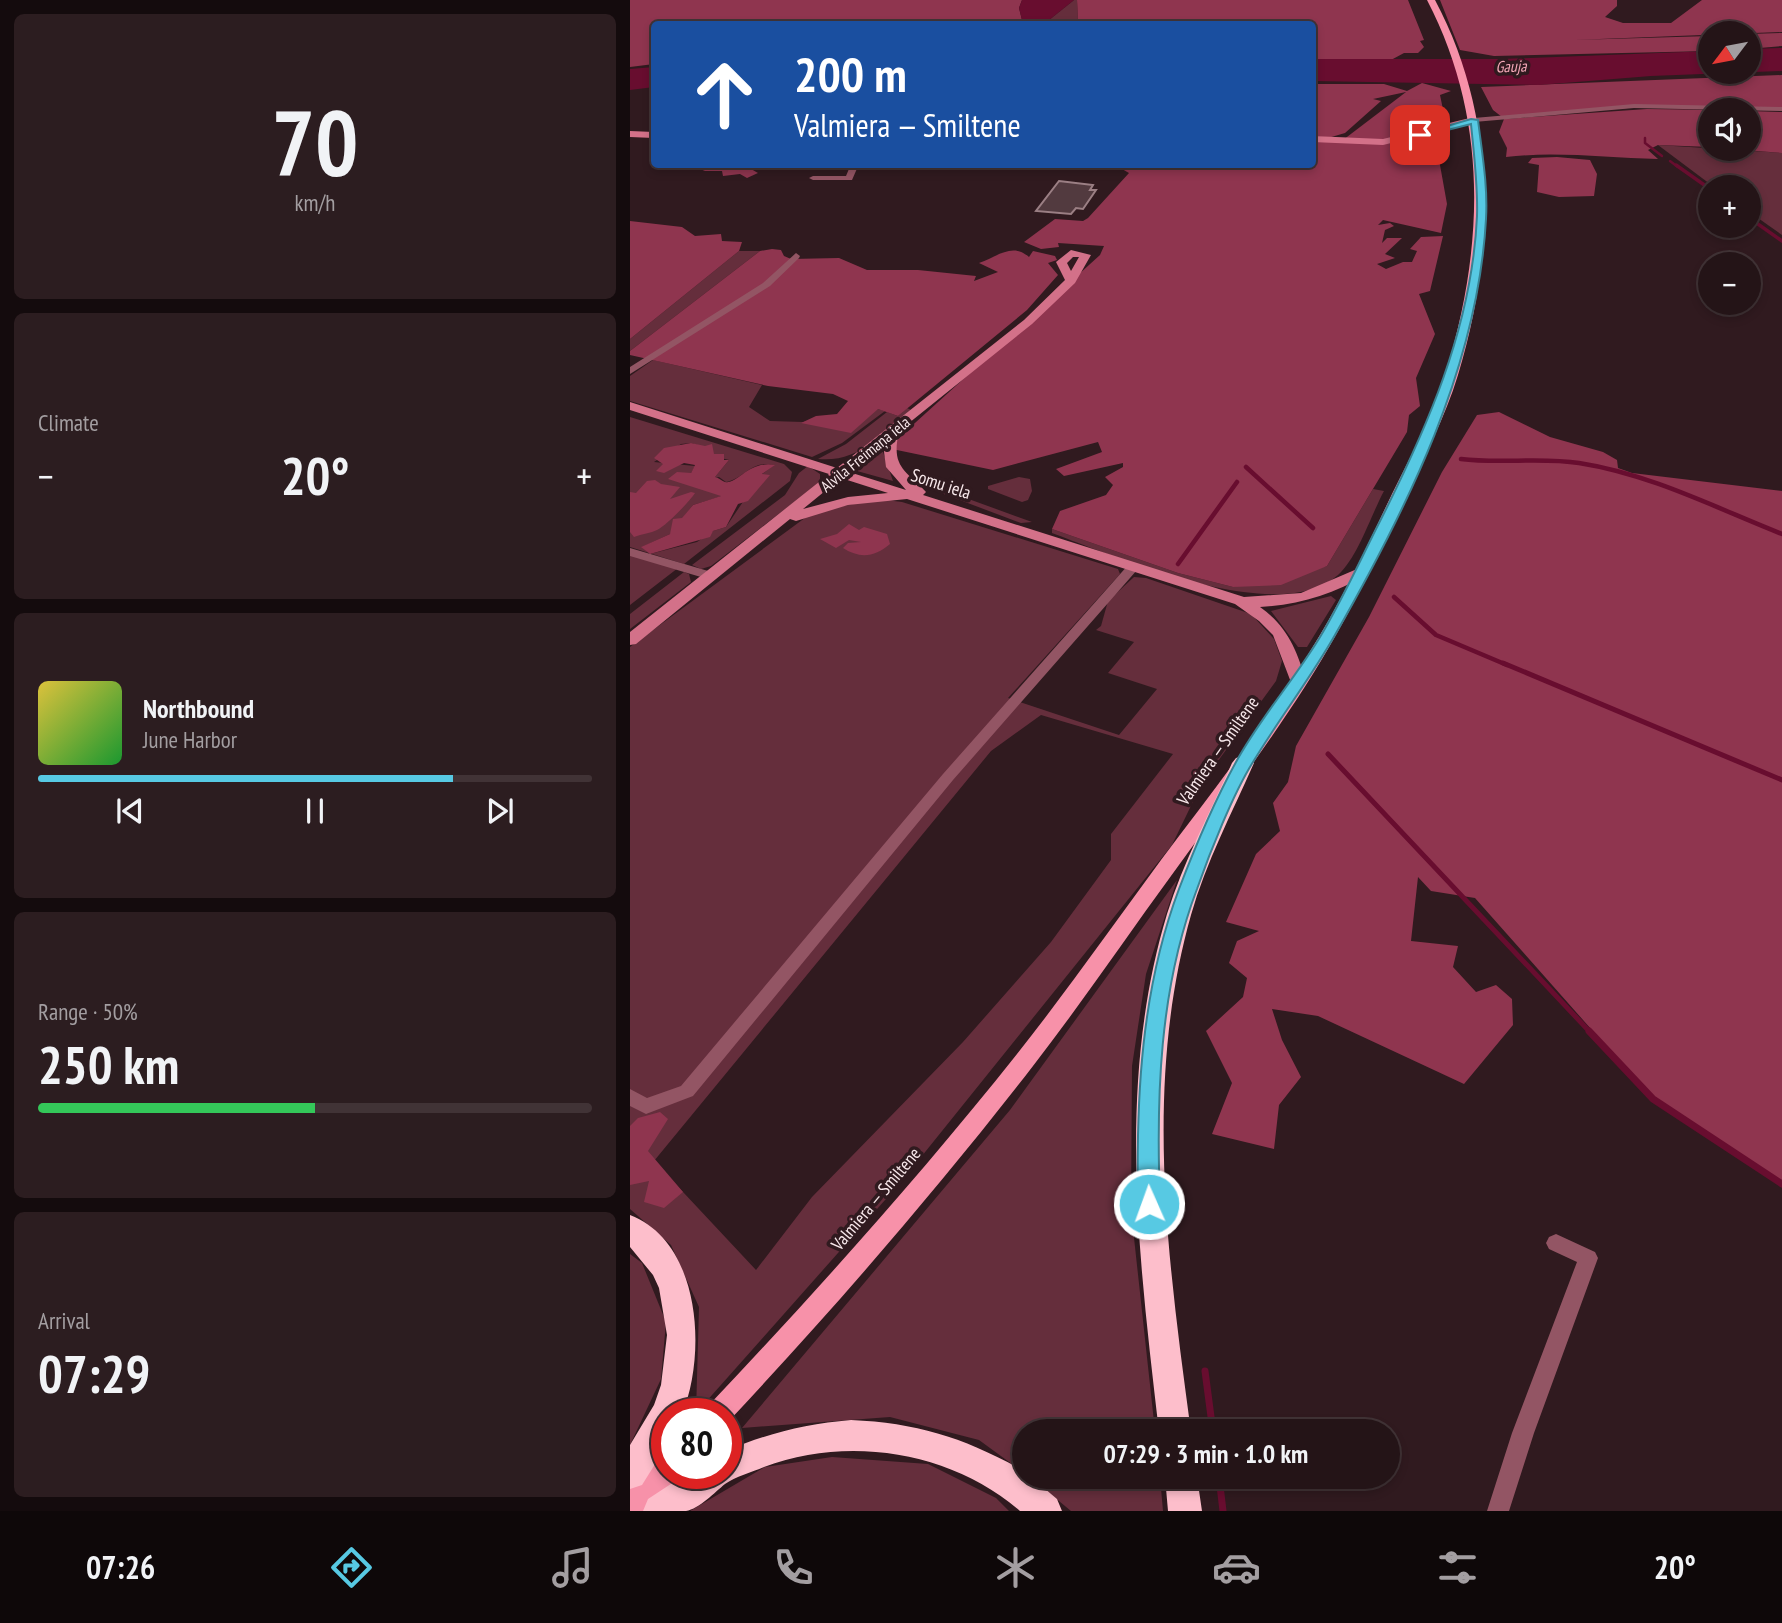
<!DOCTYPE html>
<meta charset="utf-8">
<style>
:root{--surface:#241417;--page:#2c1d20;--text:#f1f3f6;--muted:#a39ea1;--line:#413336;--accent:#57c9e3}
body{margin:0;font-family:"PT Sans Narrow",sans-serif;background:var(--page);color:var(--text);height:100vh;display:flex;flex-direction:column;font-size:26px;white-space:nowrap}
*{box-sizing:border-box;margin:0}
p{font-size:23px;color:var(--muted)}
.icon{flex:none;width:38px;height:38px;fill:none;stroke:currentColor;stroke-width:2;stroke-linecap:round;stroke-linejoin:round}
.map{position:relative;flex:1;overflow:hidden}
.drawer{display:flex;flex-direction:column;gap:14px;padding:14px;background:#140b0d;width:630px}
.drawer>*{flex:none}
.guide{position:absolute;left:21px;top:21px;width:665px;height:147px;border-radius:7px;box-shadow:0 4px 10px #0003,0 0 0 2px var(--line);background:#1a4fa0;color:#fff;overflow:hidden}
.needle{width:46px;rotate:238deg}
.controls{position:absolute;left:1068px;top:21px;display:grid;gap:14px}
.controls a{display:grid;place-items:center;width:63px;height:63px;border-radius:50%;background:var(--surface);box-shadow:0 4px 10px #0003,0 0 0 2px var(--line);font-size:35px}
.speed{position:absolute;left:21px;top:1398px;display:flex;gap:14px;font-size:35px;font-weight:700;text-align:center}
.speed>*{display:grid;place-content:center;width:91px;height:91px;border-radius:50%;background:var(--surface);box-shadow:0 4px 10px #0003,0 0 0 2px var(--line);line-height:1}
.speed .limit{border:10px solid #d22;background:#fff;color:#111}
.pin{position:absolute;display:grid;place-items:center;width:60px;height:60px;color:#fff;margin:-30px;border-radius:14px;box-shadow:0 4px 10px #0006}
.me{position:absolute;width:77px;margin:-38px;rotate:358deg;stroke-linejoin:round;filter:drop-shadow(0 0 5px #0008)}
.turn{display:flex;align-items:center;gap:24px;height:147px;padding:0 28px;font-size:32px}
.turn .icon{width:91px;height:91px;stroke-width:2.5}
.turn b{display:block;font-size:49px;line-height:60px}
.big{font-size:52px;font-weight:600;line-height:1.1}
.drawer .tile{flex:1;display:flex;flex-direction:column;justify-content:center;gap:10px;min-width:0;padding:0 24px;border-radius:10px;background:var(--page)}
.drawer .dial{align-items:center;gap:0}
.dial b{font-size:91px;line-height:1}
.song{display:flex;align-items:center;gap:21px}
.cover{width:84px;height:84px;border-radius:10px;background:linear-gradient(135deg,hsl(50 70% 55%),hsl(130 70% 35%))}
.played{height:7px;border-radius:4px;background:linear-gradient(90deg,var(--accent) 75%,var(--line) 75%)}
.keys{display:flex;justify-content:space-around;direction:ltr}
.heat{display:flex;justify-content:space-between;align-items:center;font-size:38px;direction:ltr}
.charge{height:10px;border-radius:5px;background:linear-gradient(90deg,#34c759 50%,var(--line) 0)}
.trip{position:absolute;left:382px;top:1419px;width:388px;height:70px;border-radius:35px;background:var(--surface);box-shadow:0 4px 10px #0003,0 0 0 2px var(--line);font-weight:600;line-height:70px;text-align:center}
.tab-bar{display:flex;height:112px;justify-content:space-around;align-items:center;background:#0e0809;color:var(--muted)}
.tab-bar .icon{width:49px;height:49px}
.tab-bar .on{color:var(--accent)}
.tab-bar b{font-size:32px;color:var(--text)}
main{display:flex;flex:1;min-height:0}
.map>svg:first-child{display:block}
.green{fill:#652e3c;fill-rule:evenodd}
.forest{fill:#8f354f}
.water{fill:#680d2f}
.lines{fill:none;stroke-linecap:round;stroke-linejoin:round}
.stream-far4{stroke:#680d2f;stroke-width:2.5}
.stream-far3{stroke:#680d2f;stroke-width:3.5}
.stream-far2{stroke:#680d2f;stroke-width:4.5}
.stream-far1{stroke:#680d2f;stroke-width:5}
.stream{stroke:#680d2f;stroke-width:7}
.building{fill:#523a3f;stroke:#9b7f84;stroke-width:2}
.street{fill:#935564;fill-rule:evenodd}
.secondary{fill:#d37189;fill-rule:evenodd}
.primary{fill:#f791a9;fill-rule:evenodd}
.highway{fill:#fdbecb;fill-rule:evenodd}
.route{fill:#57c9e3;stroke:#398394;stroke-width:2}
.labels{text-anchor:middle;stroke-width:7;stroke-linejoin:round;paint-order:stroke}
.far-water-label{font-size:16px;font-style:italic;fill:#f4a7b7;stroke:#301a1f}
.far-street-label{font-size:16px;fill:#f8e8eb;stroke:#301a1f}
.street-label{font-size:18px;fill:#f8e8eb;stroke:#301a1f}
</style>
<main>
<section class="drawer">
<div class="tile dial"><b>70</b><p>km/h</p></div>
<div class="tile"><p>Climate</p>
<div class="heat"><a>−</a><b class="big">20°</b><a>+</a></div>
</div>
<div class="tile">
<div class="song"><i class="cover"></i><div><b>Northbound</b><p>June Harbor</p></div></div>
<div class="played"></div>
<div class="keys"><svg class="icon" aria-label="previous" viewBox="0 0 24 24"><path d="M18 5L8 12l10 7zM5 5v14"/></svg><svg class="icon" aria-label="pause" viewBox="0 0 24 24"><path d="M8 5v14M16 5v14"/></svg><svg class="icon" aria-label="next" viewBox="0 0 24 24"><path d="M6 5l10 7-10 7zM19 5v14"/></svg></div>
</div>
<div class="tile"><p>Range · 50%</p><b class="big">250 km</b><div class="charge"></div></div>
<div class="tile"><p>Arrival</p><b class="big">07:29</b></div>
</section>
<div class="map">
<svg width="1152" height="1511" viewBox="0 0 1152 1511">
<rect width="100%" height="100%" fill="#301a1f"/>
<path class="green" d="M444,0H447L448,19L433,24H414Z
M1028,145L1152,153V235L1118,211V187H1084Z
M109,251H130L0,351V339Z
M23,360L132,385L119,407L140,421L173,422L248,409L255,411L212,443L182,457L0,401V376Z
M277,408L281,410C251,434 229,463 188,459L216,444L257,412L268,416Z
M0,417L154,464L162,472L160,481L54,564L0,547ZM61,443C76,446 85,458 99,460L84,478L89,477L96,482C114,479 122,459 144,465L131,475L96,527L83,531L67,542L20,554L12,547L40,534L63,505L92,496L61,473L65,466L24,462L51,444Z
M249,452H253L263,481L227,471Z
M178,466L190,474V481L185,486L81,566L71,569L62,565L155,495L169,473Z
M278,477L402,522L391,523L279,481Z
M389,477L400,479L402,491L398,500L392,502L358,489V486Z
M743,489L754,491C741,515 728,557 708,575C649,628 487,557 422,533V529L548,573L603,587L697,566Z
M248,499L272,502L488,569L490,574L378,698L489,735L527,689L478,673L504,642L466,630L471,626L478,601L504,577L516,578L621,614L644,639L652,661L646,681L572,783L542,845L271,1182L66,1413L69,1307L41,1245L0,1209V647L183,512ZM411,715L543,754L481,834V860L421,942L333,1042L182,1197L126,1270L24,1161L361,751Z
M0,554L48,568L0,605Z
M54,572L59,574L61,582L0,629V614Z
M701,596L706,600L677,647H668L641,611Z
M547,880L516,974L502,1066L501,1210L525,1431L394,1432V1473L349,1440L260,1417L112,1428L380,1110Z
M0,1254L12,1263L36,1322L31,1379L0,1445Z
M202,1457L298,1464L366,1498L379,1511H60L135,1467Z
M400,1477H530L533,1511H441Z"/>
<path class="forest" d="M0,0H392L389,8L393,24H24V64L0,67Z
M447,0H778L794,40L790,41L794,47L788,53H774L761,60L683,59L682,24H433L448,19Z
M810,0H987V6L975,17L993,23H1041L1072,0H1152V32L944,40L1080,36V51L864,56L830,50Z
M1152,33V46L1118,49V34Z
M1152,75V109L1012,107L872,117L863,110L851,87Z
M792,83L821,91L810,95L815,119L811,120L815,126L767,139L713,140L776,92L743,99L751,101L715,133L698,138L683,136V84H754L777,91Z
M1017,109L1088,110H1080V147L1028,145L1018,150L1028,159C977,158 927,151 876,157L877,148L869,132L874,119Z
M1118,111L1152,112V153L1100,149H1118Z
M811,133L810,165L817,204L811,233L753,220L748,225L760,223L764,226L755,230L752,243L757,238H772L755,254L765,258L747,264L756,269L773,262H782L787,251L780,249L791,237L813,236L800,291L789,294L805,334L786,378L790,406L779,415L777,432L697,566L651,585L603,587L548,573L422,529L430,511L476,495L483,485L475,477L493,467V463L434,476L426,469L472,452L468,442L363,470L262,449L264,442L470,255L474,246L428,243L429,247L411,249L394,242L425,219L453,221L458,218L499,173L492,169L497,165L682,164L683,140L742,144Z
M927,157L960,160L967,174L964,196L929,197L907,192L909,165L898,163L902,158Z
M60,165H114L122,167L121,169L128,173L117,178L110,174L93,176L92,171H75Z
M0,221L52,227L65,236L91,234L92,241L112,242L109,251L0,339Z
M142,249L151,250L154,256L161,259L209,258L237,270H288L346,276L344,281L368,272L349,263C367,257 382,242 399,257L403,251L425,256L427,260L418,263L428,275L397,310L268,416L248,409L221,433L171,423L186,416L207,414L218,401L203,394L138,386L0,355V351L130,251Z
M869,412L920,437L973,452L987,460L988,468L1002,473L1152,491V1184L1023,1099L845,898L801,891L788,877L781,941L828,946L823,967L846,992L866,985L882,999L883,1025L834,1084L688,1016L642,1009L652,1040L671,1077L649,1105L644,1149L582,1134L602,1083L576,1031L613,997L617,978L599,963L607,941L629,931L596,922L626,854L650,831L643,803L658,782L666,746L739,617L812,472L847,415Z
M61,443L75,446L82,444L84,454H94V460H99L85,477C89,478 92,481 95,482C107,485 119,460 145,465L132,474L140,475L118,501L108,504L96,527L83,531L80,537L20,554L11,547L40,534L43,519L52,518L63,505L91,496L38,479L47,472L61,473L65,465L54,463L34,473L26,471L33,464L24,458L34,448Z
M25,480L31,484L50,487L40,499L61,492L65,493C60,501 36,526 27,530C21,533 12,534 4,537L0,532V492L6,493L17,481Z
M219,524L229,530L234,527L257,534L260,544C245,557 230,559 213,548L218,543L231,542L219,540L206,548L190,539L207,534Z
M30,1112L38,1119L18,1151L53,1192L34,1208L14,1202L19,1181L0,1185V1126L8,1118Z"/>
<path class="water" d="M392,0H444L414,24H393L389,8Z
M1152,48V71L1021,76L909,85L683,81V59H872L1080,51V72H1118V49Z
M24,67V87L0,90V69Z"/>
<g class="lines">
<path class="stream-far4" d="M1015,138V143L1032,156
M1040,161L1048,167"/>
<path class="stream-far3" d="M1046,165L1080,189
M1118,217L1152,241"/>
<path class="stream-far2" d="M831,459C870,464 910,457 949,463C1020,474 1086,508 1152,534
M616,467L683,528
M548,564L607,482
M764,597L806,635L877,665"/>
<path class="stream-far1" d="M873,663L1152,780
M698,754L960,1032"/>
<path class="stream" d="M959,1031L1023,1099L1152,1184
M575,1371L583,1432
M589,1477L593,1511"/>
</g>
<path class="building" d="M429,181L463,185L460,190H466L453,209L446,208L441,214L406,211Z"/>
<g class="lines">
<path class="street" d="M1004,104L1152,107V111L1004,108L844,122L840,120L844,118Z
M221,164H229L222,180H183L179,178L183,176H216Z
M166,253L170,256L169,258L140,286L0,374V367L133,283Z
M0,548L85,573L87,576L81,580L0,556Z
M503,563L507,564L509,567L507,570L323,780L63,1096L16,1114L0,1106V1089L17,1098L51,1086L313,774L499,564Z
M926,1234L965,1252L968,1258L904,1433L879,1511H857L882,1433L947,1262L919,1249L916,1243L919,1237Z"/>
<path class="secondary" d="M844,117L847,122L753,145L682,142V136L753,139Z
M0,131L24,132V138L0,137Z
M441,250L461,255L445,283L402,324L269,431C261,467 274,469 296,492L293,495L614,597L671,593L727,569H737L740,572L737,575C702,594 670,605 630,607C657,626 667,650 676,681L674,685H662L643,635L629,621L605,604L277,499L218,505L166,521L160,519L6,644L0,645V632L199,474L0,410V402L207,468L394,320L435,280L426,262ZM443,257H449L441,271L437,263ZM253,444L256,467L276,490L219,472ZM211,478L258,493L218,497L173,509Z"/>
<path class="primary" d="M797,0H805C867,116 866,250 828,375C815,418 794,457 774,498C753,544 732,589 707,633C661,716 597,798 541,876C495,939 451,1004 403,1066C307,1190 204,1309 97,1423L96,1414H75L79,1405C186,1292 290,1176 387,1054C437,991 483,925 531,860C586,787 643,714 690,635C717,590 739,542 762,494C782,454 803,415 816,372C854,247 859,119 797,0Z
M37,1456V1474H49L47,1479L16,1511H0V1488L27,1459Z"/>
<path class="highway" d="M613,756L620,758L624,763C602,813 576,862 561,915C513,1085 538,1260 561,1432H529C509,1259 486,1083 537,914C553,862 580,813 602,763L606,758Z
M0,1215C71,1242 77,1354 52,1414H37V1445L12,1485L0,1489V1445L24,1405L31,1385L37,1335L29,1288L23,1275L0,1247Z
M221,1420C288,1423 335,1438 394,1471V1477H401L427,1499L432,1511H390C322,1452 219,1435 134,1467C122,1472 105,1477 95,1484C85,1492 69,1509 56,1511C43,1511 27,1511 13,1511L18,1499L56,1474H96V1451C138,1433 176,1424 221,1420Z
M535,1477H567L572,1511H538Z"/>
</g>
<path class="route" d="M841,119L848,120C852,153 858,186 856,219C848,366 777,509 705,635C680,679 649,719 623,762C603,794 580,852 567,889C529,989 526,1098 530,1204L526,1211L519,1214L511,1211L508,1204C506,1098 511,990 549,889C565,847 584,802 606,762C630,718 664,680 690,637C711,602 728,565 746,529C796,431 842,328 847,216C848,185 844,155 841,124L790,137L786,135Z"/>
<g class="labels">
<g class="far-water-label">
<text transform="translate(881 66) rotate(-2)" y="6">Gauja</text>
</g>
<g class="far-street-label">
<text transform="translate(235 454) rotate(-39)" y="6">Alvila Freimaņa iela</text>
</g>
<g class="street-label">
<text transform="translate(311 484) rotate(18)" y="6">Somu iela</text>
<text transform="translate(588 751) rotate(-55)" y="6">Valmiera — Smiltene</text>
<text transform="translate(246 1199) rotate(-50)" y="6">Valmiera — Smiltene</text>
</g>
</g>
</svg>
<div class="controls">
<a><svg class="needle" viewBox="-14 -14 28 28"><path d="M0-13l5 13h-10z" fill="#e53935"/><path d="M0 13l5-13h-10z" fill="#a39ea1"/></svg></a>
<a><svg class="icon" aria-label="sound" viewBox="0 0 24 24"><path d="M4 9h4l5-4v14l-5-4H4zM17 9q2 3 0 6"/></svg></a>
<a>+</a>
<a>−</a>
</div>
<div class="speed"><div class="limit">80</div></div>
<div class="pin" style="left:790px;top:135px;background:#d93025"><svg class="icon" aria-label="arrive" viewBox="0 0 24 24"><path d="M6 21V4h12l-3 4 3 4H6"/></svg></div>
<svg class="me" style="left:519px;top:1204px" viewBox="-20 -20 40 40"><circle r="17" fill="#57c9e3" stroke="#fff" stroke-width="3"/><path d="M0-11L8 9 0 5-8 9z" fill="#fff"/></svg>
<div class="trip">07:29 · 3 min · 1.0 km</div>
<div class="guide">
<div class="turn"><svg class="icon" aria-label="ahead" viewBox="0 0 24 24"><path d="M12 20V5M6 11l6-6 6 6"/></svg><div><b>200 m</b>Valmiera — Smiltene</div></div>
</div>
</div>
</main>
<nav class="tab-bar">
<b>07:26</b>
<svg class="icon on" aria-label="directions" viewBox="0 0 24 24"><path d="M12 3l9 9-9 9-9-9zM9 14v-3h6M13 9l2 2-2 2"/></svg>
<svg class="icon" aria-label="music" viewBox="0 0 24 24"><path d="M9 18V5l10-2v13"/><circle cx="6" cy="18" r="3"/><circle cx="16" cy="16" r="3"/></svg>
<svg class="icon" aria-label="phone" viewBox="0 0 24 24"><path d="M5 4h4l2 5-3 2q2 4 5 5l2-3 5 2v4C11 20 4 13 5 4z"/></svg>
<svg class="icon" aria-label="climate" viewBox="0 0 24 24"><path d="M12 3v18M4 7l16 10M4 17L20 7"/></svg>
<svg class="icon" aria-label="car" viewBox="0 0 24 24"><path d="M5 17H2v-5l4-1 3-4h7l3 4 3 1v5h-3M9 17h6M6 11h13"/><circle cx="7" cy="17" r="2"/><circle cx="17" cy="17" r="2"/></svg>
<svg class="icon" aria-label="filters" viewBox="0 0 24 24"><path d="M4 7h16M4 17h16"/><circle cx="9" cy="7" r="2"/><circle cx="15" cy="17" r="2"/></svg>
<b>20°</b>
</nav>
